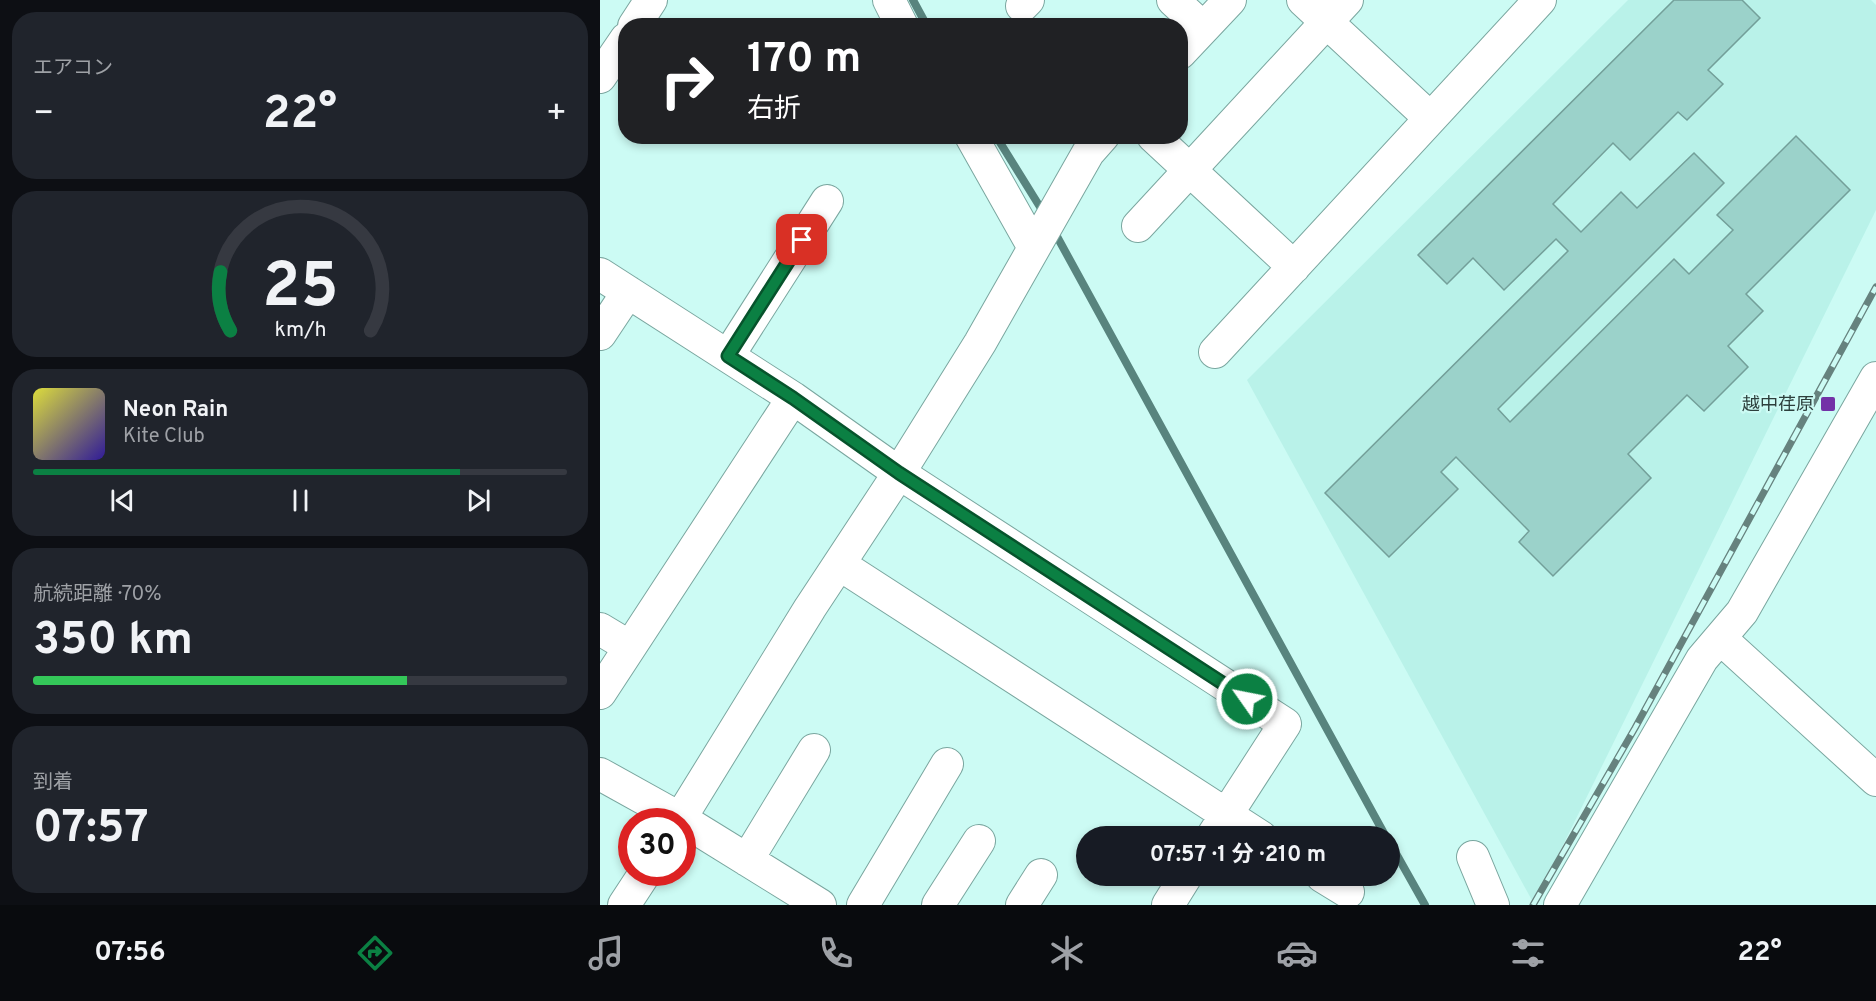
<!DOCTYPE html>
<html lang="ja">
<meta charset="utf-8">
<style>
:root{--surface:#171b24;--page:#20242c;--text:#f1f3f6;--muted:#9ea1a6;--line:#363941;--accent:#0b8043}
body{margin:0;font-family:Overpass,"Noto Sans JP",sans-serif;background:var(--page);color:var(--text);height:100vh;display:flex;flex-direction:column;font-size:22px;white-space:nowrap}
*{box-sizing:border-box;margin:0}
p{font-size:20px;color:var(--muted)}
.icon{flex:none;width:33px;height:33px;fill:none;stroke:currentColor;stroke-width:2;stroke-linecap:round;stroke-linejoin:round}
.map{position:relative;flex:1;overflow:hidden}
.sheet{display:flex;flex-direction:column;gap:12px;padding:12px;background:#0d0f14;width:600px}
.sheet>*{flex:none}
.top-card{position:absolute;left:18px;top:18px;width:570px;height:126px;border-radius:24px;box-shadow:0 3px 9px #0003;background:#202124;color:#fff;overflow:hidden}
.speed{position:absolute;left:18px;top:808px;display:flex;gap:12px;font-size:30px;font-weight:700;text-align:center}
.speed>*{display:grid;place-content:center;width:78px;height:78px;border-radius:50%;background:var(--surface);box-shadow:0 3px 9px #0003;line-height:1}
.speed .limit{border:9px solid #d22;background:#fff;color:#111}
.pin{position:absolute;display:grid;place-items:center;width:51px;height:51px;color:#fff;margin:-26px;border-radius:12px;box-shadow:0 3px 9px #0006}
.me{position:absolute;width:66px;margin:-33px;rotate:303deg;stroke-linejoin:round;filter:drop-shadow(0 0 4px #0008)}
.turn{display:flex;align-items:center;gap:21px;height:126px;padding:0 30px;font-size:27px}
.turn .icon{width:78px;height:78px;stroke-width:2.5}
.turn b{display:block;font-size:42px;line-height:51px}
.big{font-size:45px;font-weight:700;line-height:1.1}
.sheet .tile{flex:1;display:flex;flex-direction:column;justify-content:center;gap:9px;min-width:0;padding:0 21px;border-radius:24px;background:var(--page)}
.sheet .dial{align-items:center;gap:0}
.dial svg{height:156px;overflow:visible;fill:none;stroke:var(--line);stroke-width:7;stroke-linecap:round;text-anchor:middle}
.dial text{fill:var(--text);stroke:none}
.song{display:flex;align-items:center;gap:18px}
.cover{width:72px;height:72px;border-radius:9px;background:linear-gradient(135deg,hsl(60 70% 55%),hsl(250 70% 35%))}
.played{height:6px;border-radius:3px;background:linear-gradient(90deg,var(--accent) 80%,var(--line) 80%)}
.keys{display:flex;justify-content:space-around;direction:ltr}
.heat{display:flex;justify-content:space-between;align-items:center;font-size:33px;direction:ltr}
.charge{height:9px;border-radius:4px;background:linear-gradient(90deg,#34c759 70%,var(--line) 0)}
.trip{position:absolute;left:476px;top:826px;width:324px;height:60px;border-radius:30px;background:var(--surface);box-shadow:0 3px 9px #0003;font-weight:700;line-height:60px;text-align:center}
.tabs{display:flex;height:96px;justify-content:space-around;align-items:center;background:#090b0e;color:var(--muted)}
.tabs .icon{width:42px;height:42px}
.tabs .on{color:var(--accent)}
.tabs b{font-size:27px;color:var(--text)}
main{display:flex;flex:1;min-height:0}
.map>svg:first-child{display:block}
.built{fill:#b9f2e9}
.lines{fill:none;stroke-linecap:round;stroke-linejoin:round}
.stream{stroke:#58847e;stroke-width:8}
.building{fill:#9bd2ca;stroke:#739f99;stroke-width:1.5}
.minor-casing{stroke:#7aa69f;stroke-width:34}
.minor{stroke:#fff;stroke-width:32}
.rail-casing{stroke:#66827e;stroke-width:7}
.rail{stroke:#ccfbf4;stroke-width:4.5;stroke-dasharray:14;stroke-linecap:butt}
.route-casing{stroke:#07532c;stroke-width:15}
.route{stroke:#0b8043;stroke-width:10}
.poi-dot{fill:#7332a7;stroke:#ccfbf4;stroke-width:2}
.labels{text-anchor:middle;stroke-width:4.5;stroke-linejoin:round;paint-order:stroke}
.poi-label{font-size:18px;fill:#2d3f3c;stroke:#ccfbf4;text-anchor:end}
</style>
<main>
<section class="sheet">
<div class="tile"><p>エアコン</p>
<div class="heat"><a>−</a><b class="big">22°</b><a>+</a></div>
</div>
<div class="tile dial"><svg viewBox="0 0 100 80">
<path d="M14 69A42 42 0 1 1 86 69"/>
<path d="M14 69A42 42 0 0 1 9 39" stroke="#0b8043"/>
<text x="50" y="56" font-size="32" font-weight="700">25</text>
<text x="50" y="72" font-size="11">km/h</text>
</svg></div>
<div class="tile">
<div class="song"><i class="cover"></i><div><b>Neon Rain</b><p>Kite Club</p></div></div>
<div class="played"></div>
<div class="keys"><svg class="icon" aria-label="previous" viewBox="0 0 24 24"><path d="M18 5L8 12l10 7zM5 5v14"/></svg><svg class="icon" aria-label="pause" viewBox="0 0 24 24"><path d="M8 5v14M16 5v14"/></svg><svg class="icon" aria-label="next" viewBox="0 0 24 24"><path d="M6 5l10 7-10 7zM19 5v14"/></svg></div>
</div>
<div class="tile"><p>航続距離 · 70%</p><b class="big">350 km</b><div class="charge"></div></div>
<div class="tile"><p>到着</p><b class="big">07:57</b></div>
</section>
<div class="map">
<svg width="1276" height="905" viewBox="0 0 1276 905">
<rect width="100%" height="100%" fill="#ccfbf4"/>
<path class="built" d="M1028,0H1271L1276,5V210L934,904L647,380Z"/>
<g class="lines">
<path class="stream" d="M313,0L327,26
M396,136L445,215
M454,231L786,837
M789,841L825,905"/>
</g>
<path class="building" d="M1074,0H1142L1160,18L1108,70L1123,84L1087,120L1078,112L1030,160L1013,143L953,204L981,232L1021,192L1037,208L1094,153L1124,183L898,409L910,422L1074,259L1089,274L1133,230L1117,215L1196,136L1250,190L1146,294L1163,311L1128,346L1148,367L1104,411L1087,395L1028,454L1051,478L953,576L919,542L929,531L856,457L841,472L858,489L789,557L725,493L968,251L956,239L904,290L873,258L847,284L818,255Z"/>
<g class="lines">
<g class="minor-casing">
<path id="minor" d="M289,0L302,26
M573,0L603,28
M703,0L830,118
M422,6L428,0
M34,26L51,0
M580,53L630,0
M0,77L26,39
M371,136L433,246
M553,136L694,267
M538,226L747,0
M0,274L193,398L299,473L685,724L612,837
M0,334L28,292
M615,352L940,0
M128,356L227,201
M239,564L661,837
M0,629L30,647
M1120,638L1276,780
M0,693L193,398
M0,774L81,819L220,905
M78,822L210,608L299,473L380,343L488,153L503,136
M873,857L893,905
M147,860L214,750
M722,876L748,892
M24,905L45,873
M263,905L347,764
M338,905L379,841
M422,905L441,875
M568,905L586,876
M960,905L1102,659L1142,612L1276,378"/>
</g>
<use href="#minor" class="minor"/>
<g class="rail-casing">
<path id="rail" d="M933,905L1035,728L1276,287"/>
</g>
<use href="#rail" class="rail"/>
</g>
<g class="lines">
<g class="route-casing">
<path id="route" d="M202,240L128,356L193,398L299,473L647,699"/>
</g>
<use href="#route" class="route"/>
</g>
<rect class="poi-dot" x="1220" y="396" width="16" height="16" rx="3"/>
<g class="labels">
<g class="poi-label">
<text x="1214" y="410">越中荏原</text>
</g>
</g>
</svg>
<div class="speed"><div class="limit">30</div></div>
<div class="pin" style="left:202px;top:240px;background:#d93025"><svg class="icon" aria-label="arrive" viewBox="0 0 24 24"><path d="M6 21V4h12l-3 4 3 4H6"/></svg></div>
<svg class="me" style="left:647px;top:699px" viewBox="-20 -20 40 40"><circle r="17" fill="#0b8043" stroke="#fff" stroke-width="3"/><path d="M0-11L8 9 0 5-8 9z" fill="#fff"/></svg>
<div class="trip">07:57 · 1 分 · 210 m</div>
<div class="top-card">
<div class="turn"><svg class="icon" aria-label="right" viewBox="0 0 24 24"><path d="M7 20v-9h11M14 6l5 5-5 5"/></svg><div><b>170 m</b>右折</div></div>
</div>
</div>
</main>
<nav class="tabs">
<b>07:56</b>
<svg class="icon on" aria-label="directions" viewBox="0 0 24 24"><path d="M12 3l9 9-9 9-9-9zM9 14v-3h6M13 9l2 2-2 2"/></svg>
<svg class="icon" aria-label="music" viewBox="0 0 24 24"><path d="M9 18V5l10-2v13"/><circle cx="6" cy="18" r="3"/><circle cx="16" cy="16" r="3"/></svg>
<svg class="icon" aria-label="phone" viewBox="0 0 24 24"><path d="M5 4h4l2 5-3 2q2 4 5 5l2-3 5 2v4C11 20 4 13 5 4z"/></svg>
<svg class="icon" aria-label="climate" viewBox="0 0 24 24"><path d="M12 3v18M4 7l16 10M4 17L20 7"/></svg>
<svg class="icon" aria-label="car" viewBox="0 0 24 24"><path d="M5 17H2v-5l4-1 3-4h7l3 4 3 1v5h-3M9 17h6M6 11h13"/><circle cx="7" cy="17" r="2"/><circle cx="17" cy="17" r="2"/></svg>
<svg class="icon" aria-label="filters" viewBox="0 0 24 24"><path d="M4 7h16M4 17h16"/><circle cx="9" cy="7" r="2"/><circle cx="15" cy="17" r="2"/></svg>
<b>22°</b>
</nav>
